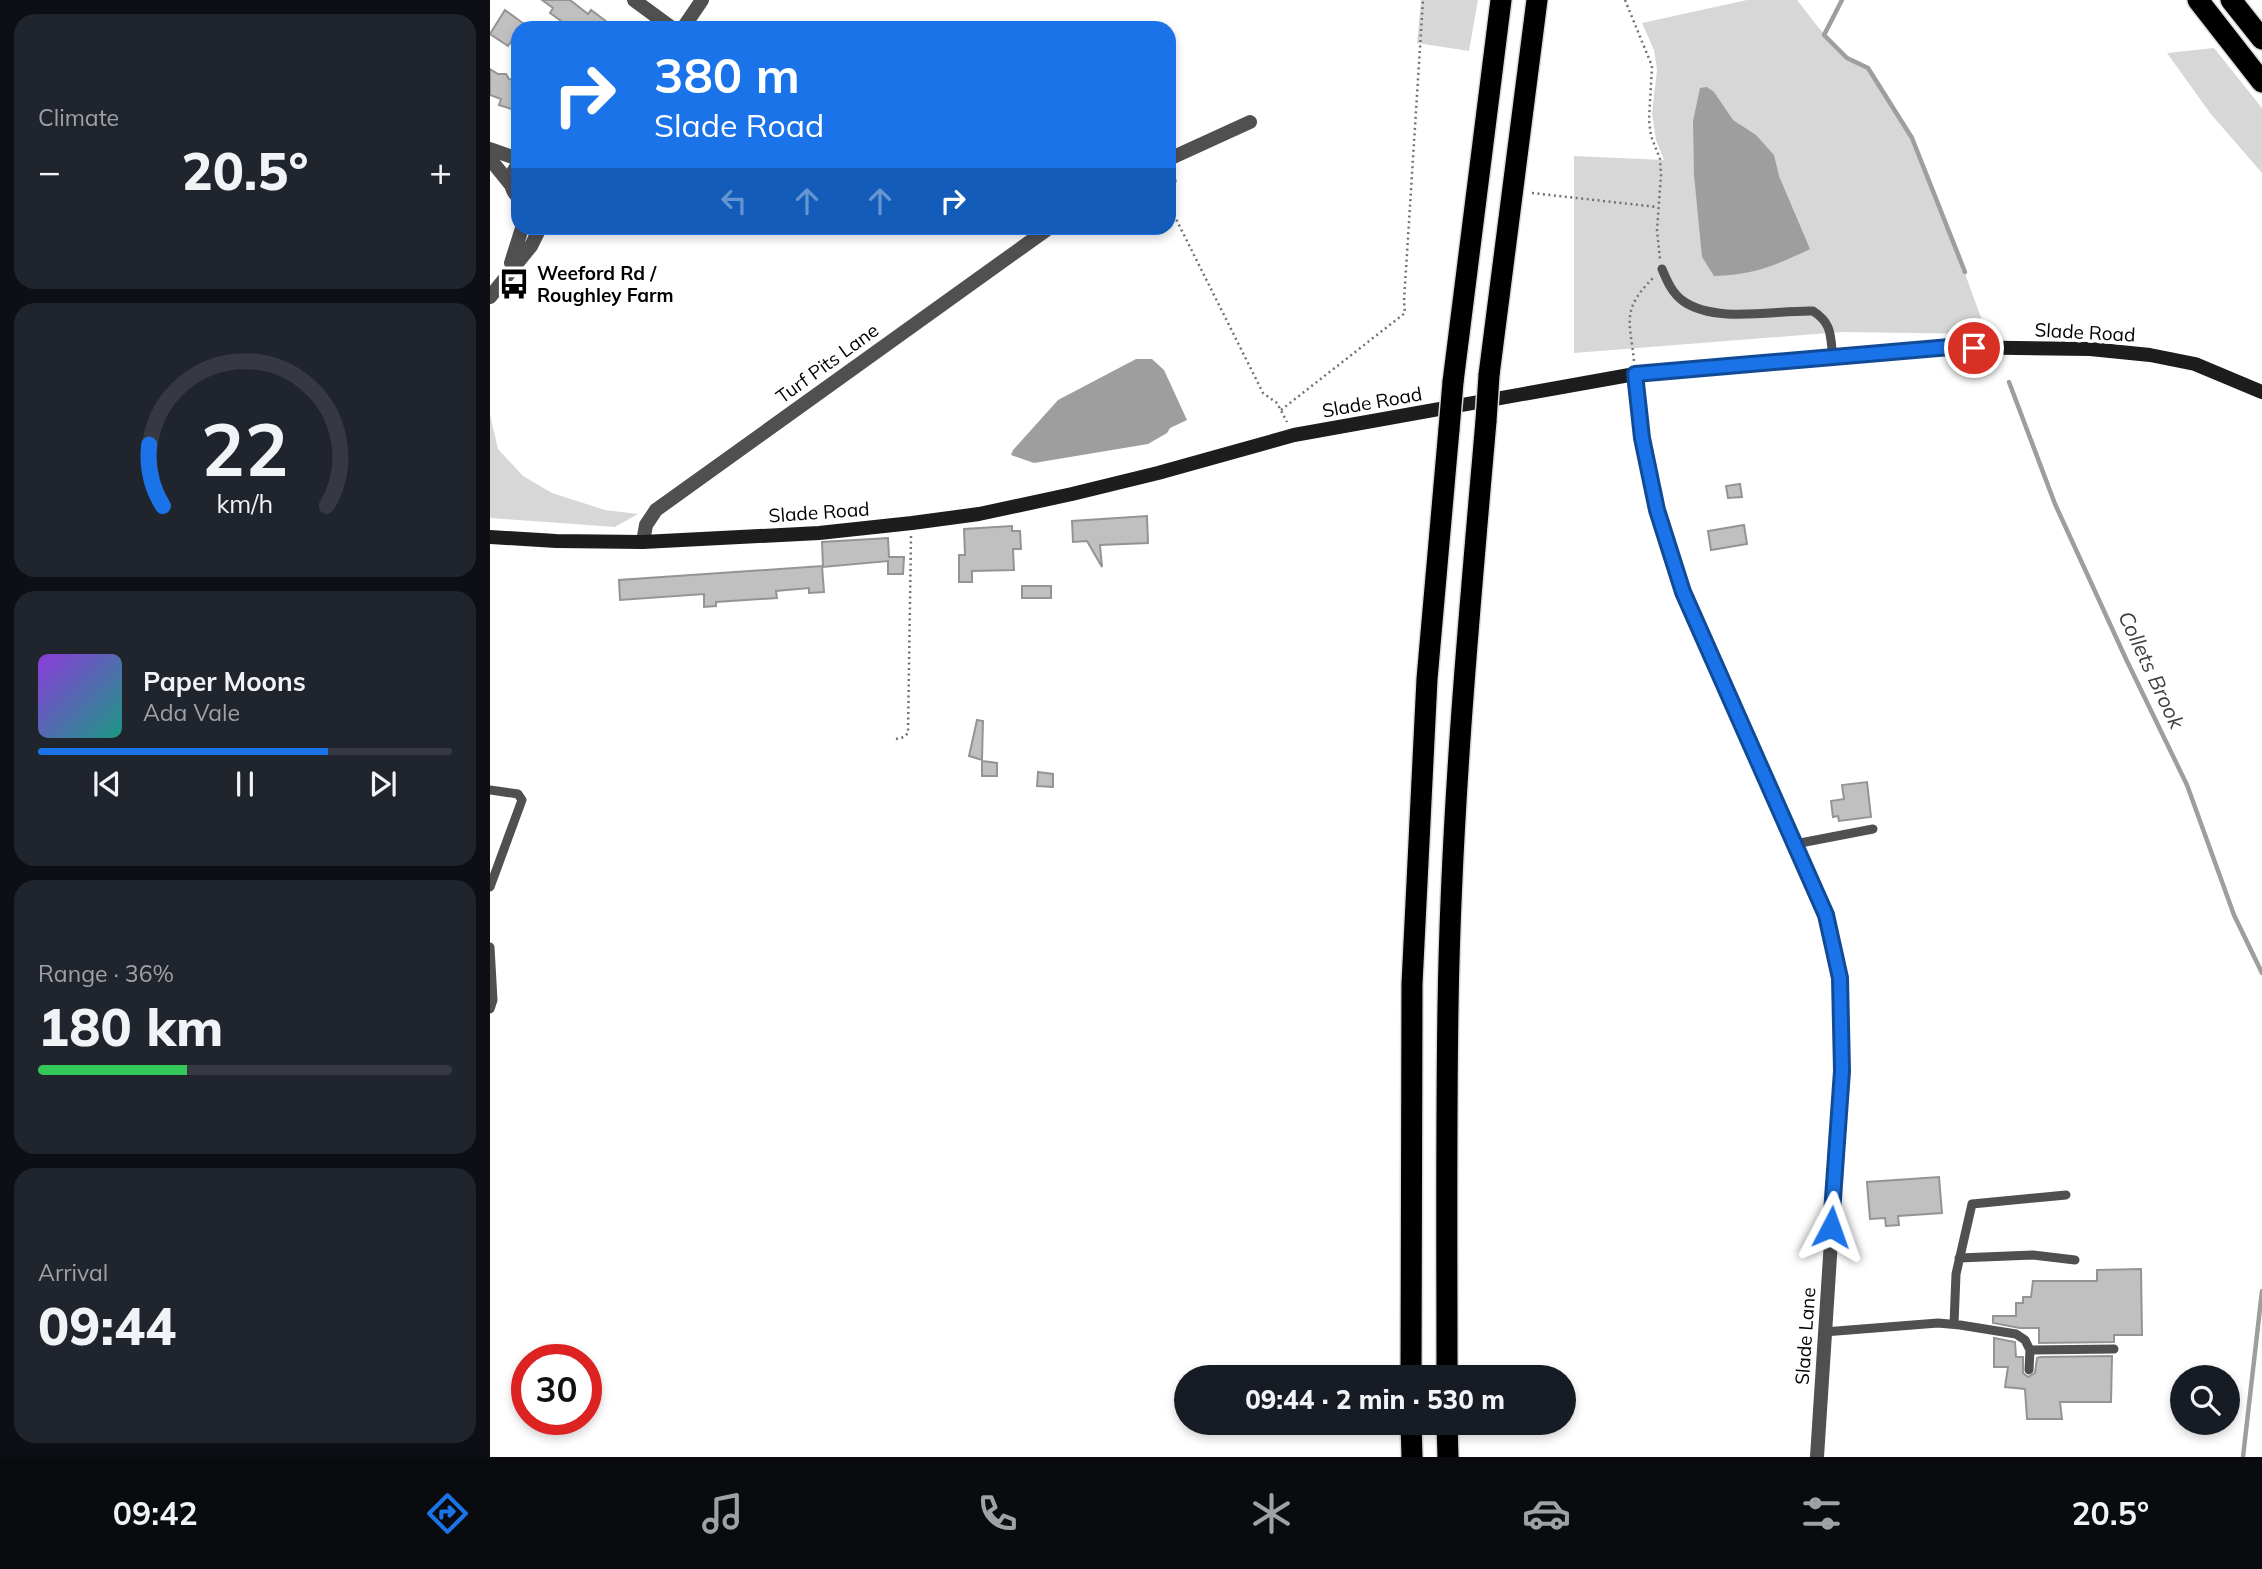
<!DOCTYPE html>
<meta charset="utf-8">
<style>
:root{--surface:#171b24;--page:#20242c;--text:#f1f3f6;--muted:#9ea1a6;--line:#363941;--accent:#1a73e8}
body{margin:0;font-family:Mulish,sans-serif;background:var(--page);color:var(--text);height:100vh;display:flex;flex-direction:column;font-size:26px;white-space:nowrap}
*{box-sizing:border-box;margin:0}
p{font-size:23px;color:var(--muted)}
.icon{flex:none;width:38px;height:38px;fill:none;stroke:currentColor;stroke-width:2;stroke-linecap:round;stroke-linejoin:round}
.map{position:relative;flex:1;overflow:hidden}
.panel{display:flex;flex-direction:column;gap:14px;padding:14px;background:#0d0f14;width:490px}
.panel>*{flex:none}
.hud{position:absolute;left:21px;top:21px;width:665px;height:214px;border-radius:21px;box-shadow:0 4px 10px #0003;background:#1a73e8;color:#fff;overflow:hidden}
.tools{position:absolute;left:1680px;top:1365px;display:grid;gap:14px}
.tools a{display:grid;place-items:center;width:70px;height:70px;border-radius:50%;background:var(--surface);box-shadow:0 4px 10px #0003;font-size:35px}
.speed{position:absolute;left:21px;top:1344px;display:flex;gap:14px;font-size:35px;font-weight:700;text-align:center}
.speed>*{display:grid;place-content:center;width:91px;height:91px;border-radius:50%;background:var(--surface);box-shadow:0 4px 10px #0003;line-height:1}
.speed .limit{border:10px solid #d22;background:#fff;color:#111}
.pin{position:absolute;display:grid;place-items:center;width:60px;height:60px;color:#fff;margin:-30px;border:4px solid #fff;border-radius:50%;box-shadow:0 2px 7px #0007}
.me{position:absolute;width:77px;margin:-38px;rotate:4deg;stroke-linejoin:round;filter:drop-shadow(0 0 5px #0008)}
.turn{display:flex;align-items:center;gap:24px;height:147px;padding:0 28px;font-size:32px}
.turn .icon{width:91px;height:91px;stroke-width:2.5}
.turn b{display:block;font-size:49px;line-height:60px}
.lanes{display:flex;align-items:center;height:66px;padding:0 28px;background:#0003;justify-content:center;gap:35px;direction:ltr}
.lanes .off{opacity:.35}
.big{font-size:52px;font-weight:800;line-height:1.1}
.panel .widget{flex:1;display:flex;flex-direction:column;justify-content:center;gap:10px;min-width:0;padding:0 24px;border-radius:21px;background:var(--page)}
.panel .dial{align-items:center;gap:0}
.dial svg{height:182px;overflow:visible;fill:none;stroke:var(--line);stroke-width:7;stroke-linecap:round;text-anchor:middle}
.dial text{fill:var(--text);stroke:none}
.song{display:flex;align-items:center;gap:21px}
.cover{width:84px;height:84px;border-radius:10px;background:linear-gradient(135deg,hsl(270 70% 55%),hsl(170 70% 35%))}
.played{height:7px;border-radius:4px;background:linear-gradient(90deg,var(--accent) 70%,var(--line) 70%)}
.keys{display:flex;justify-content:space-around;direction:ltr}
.heat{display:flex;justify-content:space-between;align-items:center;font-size:38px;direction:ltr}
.charge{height:10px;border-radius:5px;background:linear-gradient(90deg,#34c759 36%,var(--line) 0)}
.trip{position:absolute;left:684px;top:1365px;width:402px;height:70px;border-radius:35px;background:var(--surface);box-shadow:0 4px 10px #0003;font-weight:800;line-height:70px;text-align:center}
.menu{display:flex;height:112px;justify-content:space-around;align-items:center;background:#090b0e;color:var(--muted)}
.menu .icon{width:49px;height:49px}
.menu .selected{color:var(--accent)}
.menu b{font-size:32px;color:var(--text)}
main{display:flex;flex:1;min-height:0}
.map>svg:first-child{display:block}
.green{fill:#d7d7d7}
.water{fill:#9e9e9e}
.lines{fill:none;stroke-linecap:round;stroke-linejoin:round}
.stream{stroke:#9e9e9e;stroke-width:4.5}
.building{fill:#c0c0c0;stroke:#949494;stroke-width:2}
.highway-casing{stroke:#dbdbdb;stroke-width:24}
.path{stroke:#727272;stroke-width:2.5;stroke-dasharray:2 3.5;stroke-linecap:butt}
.lane{stroke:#505050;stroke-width:9}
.street{stroke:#505050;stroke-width:14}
.secondary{stroke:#1d1d1d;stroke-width:14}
.highway{stroke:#000;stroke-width:21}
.highway-bridge-casing{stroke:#dbdbdb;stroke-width:24;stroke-linecap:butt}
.highway-bridge{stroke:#000;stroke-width:21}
.route-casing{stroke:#114b97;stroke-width:18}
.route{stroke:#1a73e8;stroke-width:12}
.labels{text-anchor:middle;stroke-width:7;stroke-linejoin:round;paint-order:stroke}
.poi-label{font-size:19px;font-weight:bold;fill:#000;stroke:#fff;text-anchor:start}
.street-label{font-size:19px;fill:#000;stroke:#fff}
.water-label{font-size:21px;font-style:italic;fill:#3f3f3f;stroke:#fff}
</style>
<main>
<section class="panel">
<div class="widget"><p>Climate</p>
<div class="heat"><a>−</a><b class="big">20.5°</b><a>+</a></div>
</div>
<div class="widget dial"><svg viewBox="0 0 100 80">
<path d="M14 69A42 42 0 1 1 86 69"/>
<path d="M14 69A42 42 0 0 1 8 42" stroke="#1a73e8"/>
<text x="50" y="56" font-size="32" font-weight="700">22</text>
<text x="50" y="72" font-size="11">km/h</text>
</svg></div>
<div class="widget">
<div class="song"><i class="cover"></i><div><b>Paper Moons</b><p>Ada Vale</p></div></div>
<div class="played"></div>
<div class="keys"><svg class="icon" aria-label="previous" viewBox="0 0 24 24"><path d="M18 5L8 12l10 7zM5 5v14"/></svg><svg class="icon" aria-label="pause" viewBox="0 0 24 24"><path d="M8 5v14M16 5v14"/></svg><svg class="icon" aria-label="next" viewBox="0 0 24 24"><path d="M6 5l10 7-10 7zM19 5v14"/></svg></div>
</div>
<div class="widget"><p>Range · 36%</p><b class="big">180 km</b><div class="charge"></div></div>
<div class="widget"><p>Arrival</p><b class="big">09:44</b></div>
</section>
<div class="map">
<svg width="1772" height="1457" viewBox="0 0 1772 1457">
<rect width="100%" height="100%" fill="#fff"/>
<path class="green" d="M931,0H988L979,51L927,43Z
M1257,0H1307L1328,27L1357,58L1378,68L1422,138L1462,238L1497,334L1352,332L1084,353V156L1174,160L1166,140L1162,113L1167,70L1164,50L1152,23Z
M1724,48L1772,108V173L1720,113L1677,53Z
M0,415L8,449L33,476L62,493L115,510L148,514L125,527L0,518Z"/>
<path class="water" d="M1217,87L1224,92L1243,120L1266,135L1284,155L1289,176L1320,249C1284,266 1264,275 1224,276L1212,257L1204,175L1203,121L1210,88Z
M646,359H662L674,370L697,420L680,428L677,433L658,444L544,463L521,455L523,450L568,400Z"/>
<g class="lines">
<path class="stream" d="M1352,0L1334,35L1357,58L1378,68L1422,138L1475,272
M1519,382L1565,504L1636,659L1697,785L1744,915L1772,973
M1753,1457L1772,1291"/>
</g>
<path class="building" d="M52,0H80L98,14L101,10L125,28H81L60,13L63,8Z
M15,10L34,24L28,28V32L18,46L0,34Z
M0,69L8,74H16L19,79L28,82V111L9,105L11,99L0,95Z
M1250,484L1252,497L1238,498L1236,486Z
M657,516L658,543L610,545L612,567L597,541L583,542L582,521Z
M1254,525L1257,544L1221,550L1218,531Z
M522,526V531H530L531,549H523L524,570L482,571V582H469V555H475L474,529Z
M398,538L399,557H414L413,574H398V561L333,567L332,542Z
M332,566L334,592L319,593V588L286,591L287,598L226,602V606L214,607V594L130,600L129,580Z
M532,586H561V598H532Z
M487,720L493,721L492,760L479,756Z
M492,761L507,763V776H492Z
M548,772L563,774V787L547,786Z
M1377,782L1381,817L1349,821L1348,816L1343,817L1341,801L1354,799L1352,785Z
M1449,1177L1452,1213L1408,1216L1409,1225L1396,1226L1395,1218L1380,1219L1377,1182Z
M1651,1269L1652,1335H1624V1342L1549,1343V1328H1530L1503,1323V1316H1526V1303H1533V1297H1541L1543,1281H1607V1270Z
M1504,1338L1525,1342L1526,1357H1533V1373L1538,1377L1545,1373L1547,1358L1550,1357L1622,1356L1621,1402H1570L1572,1419H1537L1535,1389L1515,1387L1518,1367H1504Z"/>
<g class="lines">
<g class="highway-casing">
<path id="highway" d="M1708,0L1772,82
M1741,0L1772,39
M999,375L1047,0
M963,382L1011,0
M921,1377L922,984L937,679L959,429
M957,1377C957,1254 956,1130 958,1007C961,811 979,616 996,421
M921,1423L922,1457
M957,1423L958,1457"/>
</g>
<path class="path" d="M1135,0L1162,66L1159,120L1161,136L1170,159L1171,175L1167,230L1170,259
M1042,193L1167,207
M679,205L773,393L787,403L797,422
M1144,361C1140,321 1131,310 1163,278
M791,410L915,313L914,301L933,0
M406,739L414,737L418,733L421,536"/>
<path class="lane" d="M679,175L682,181
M1172,269C1177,281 1182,293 1193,301C1226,324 1285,310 1323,311C1343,324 1340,336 1343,358
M0,790L28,794L32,800L0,887
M1305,844L1383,829
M0,947L3,1000L0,1009
M1469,1258L1543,1255L1585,1260
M1464,1324L1466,1274L1482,1204L1576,1195
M1334,1332L1448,1323L1470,1325L1526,1334L1535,1340L1540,1350L1539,1370
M1540,1350L1624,1349"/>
<path class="street" d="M144,0L182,28
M193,28L212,0
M0,149L28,159
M0,159L21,185
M679,159L760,122
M28,165C19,175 18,187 28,197
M21,263L32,228
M0,297L41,246L50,228
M1145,374L1152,438L1167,510L1193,592L1336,915L1350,978L1352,1071L1327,1457
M153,542L156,525L166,510L559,228"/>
<path class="secondary" d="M0,537L66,541L153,542L329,533L422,523L489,514L582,494L668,473L804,435L1145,374L1460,347L1600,349L1660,355L1705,364L1772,392"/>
<use href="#highway" class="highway"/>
<g class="highway-bridge-casing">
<path id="highway-bridge" d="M996,421L999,375
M959,429L963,382"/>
</g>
<use href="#highway-bridge" class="highway-bridge"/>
</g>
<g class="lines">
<g class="route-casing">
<path id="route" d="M1341,1227L1352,1071L1350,978L1336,915L1193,592L1167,510L1152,438L1145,374L1460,347L1484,348"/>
</g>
<use href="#route" class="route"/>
</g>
<defs>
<g id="bus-bare" transform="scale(2.415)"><path d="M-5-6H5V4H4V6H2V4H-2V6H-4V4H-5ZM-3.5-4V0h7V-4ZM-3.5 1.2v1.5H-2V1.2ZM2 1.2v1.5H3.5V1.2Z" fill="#000" stroke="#fff" stroke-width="2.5" paint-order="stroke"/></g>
</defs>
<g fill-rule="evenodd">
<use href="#bus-bare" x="24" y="284"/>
</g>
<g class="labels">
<g class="poi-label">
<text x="47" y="280">Weeford Rd /<tspan x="47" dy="22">Roughley Farm</tspan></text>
</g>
<g class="street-label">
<text transform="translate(1595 332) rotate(3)" y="7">Slade Road</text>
<text transform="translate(337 363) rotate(-36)" y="7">Turf Pits Lane</text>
<text transform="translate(882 402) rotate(-10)" y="7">Slade Road</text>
<text transform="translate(329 512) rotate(-4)" y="7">Slade Road</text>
<text transform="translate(1315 1336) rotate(-86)" y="7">Slade Lane</text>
</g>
<g class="water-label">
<text transform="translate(1661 670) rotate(65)" y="7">Collets Brook</text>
</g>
</g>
</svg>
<div class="tools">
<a><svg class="icon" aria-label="search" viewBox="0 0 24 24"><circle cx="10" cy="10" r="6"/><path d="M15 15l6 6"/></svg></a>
</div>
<div class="speed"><div class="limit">30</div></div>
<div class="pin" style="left:1484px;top:348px;background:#d93025"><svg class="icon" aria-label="arrive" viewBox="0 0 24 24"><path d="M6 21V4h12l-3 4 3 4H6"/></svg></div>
<svg class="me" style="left:1341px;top:1227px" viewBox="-20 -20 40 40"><path d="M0-17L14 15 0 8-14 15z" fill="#1a73e8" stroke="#fff" stroke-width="4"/></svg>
<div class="trip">09:44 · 2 min · 530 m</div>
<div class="hud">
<div class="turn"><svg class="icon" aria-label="right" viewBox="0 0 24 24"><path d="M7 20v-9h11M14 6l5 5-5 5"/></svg><div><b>380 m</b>Slade Road</div></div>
<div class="lanes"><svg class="icon off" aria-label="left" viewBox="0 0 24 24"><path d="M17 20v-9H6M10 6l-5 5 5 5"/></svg><svg class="icon off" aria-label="ahead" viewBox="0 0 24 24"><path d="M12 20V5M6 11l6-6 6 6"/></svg><svg class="icon off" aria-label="ahead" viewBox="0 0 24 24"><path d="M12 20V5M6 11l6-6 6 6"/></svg><svg class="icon" aria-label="right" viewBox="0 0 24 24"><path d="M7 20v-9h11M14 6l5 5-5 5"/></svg></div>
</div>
</div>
</main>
<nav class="menu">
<b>09:42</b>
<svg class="icon selected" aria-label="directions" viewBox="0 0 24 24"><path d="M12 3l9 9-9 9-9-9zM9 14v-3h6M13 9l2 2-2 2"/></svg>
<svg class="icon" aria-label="music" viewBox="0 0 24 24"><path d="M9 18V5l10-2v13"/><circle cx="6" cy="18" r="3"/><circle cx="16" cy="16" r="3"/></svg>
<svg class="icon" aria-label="phone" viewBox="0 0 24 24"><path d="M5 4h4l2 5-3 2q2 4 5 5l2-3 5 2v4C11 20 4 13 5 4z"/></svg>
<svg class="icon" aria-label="climate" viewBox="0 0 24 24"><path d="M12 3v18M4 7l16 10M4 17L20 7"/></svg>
<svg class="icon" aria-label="car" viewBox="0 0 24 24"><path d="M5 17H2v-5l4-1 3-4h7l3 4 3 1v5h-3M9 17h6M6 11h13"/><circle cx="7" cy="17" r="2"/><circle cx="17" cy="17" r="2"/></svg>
<svg class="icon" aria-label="filters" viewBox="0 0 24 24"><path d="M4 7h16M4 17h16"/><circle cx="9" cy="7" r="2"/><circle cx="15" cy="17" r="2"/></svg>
<b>20.5°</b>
</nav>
